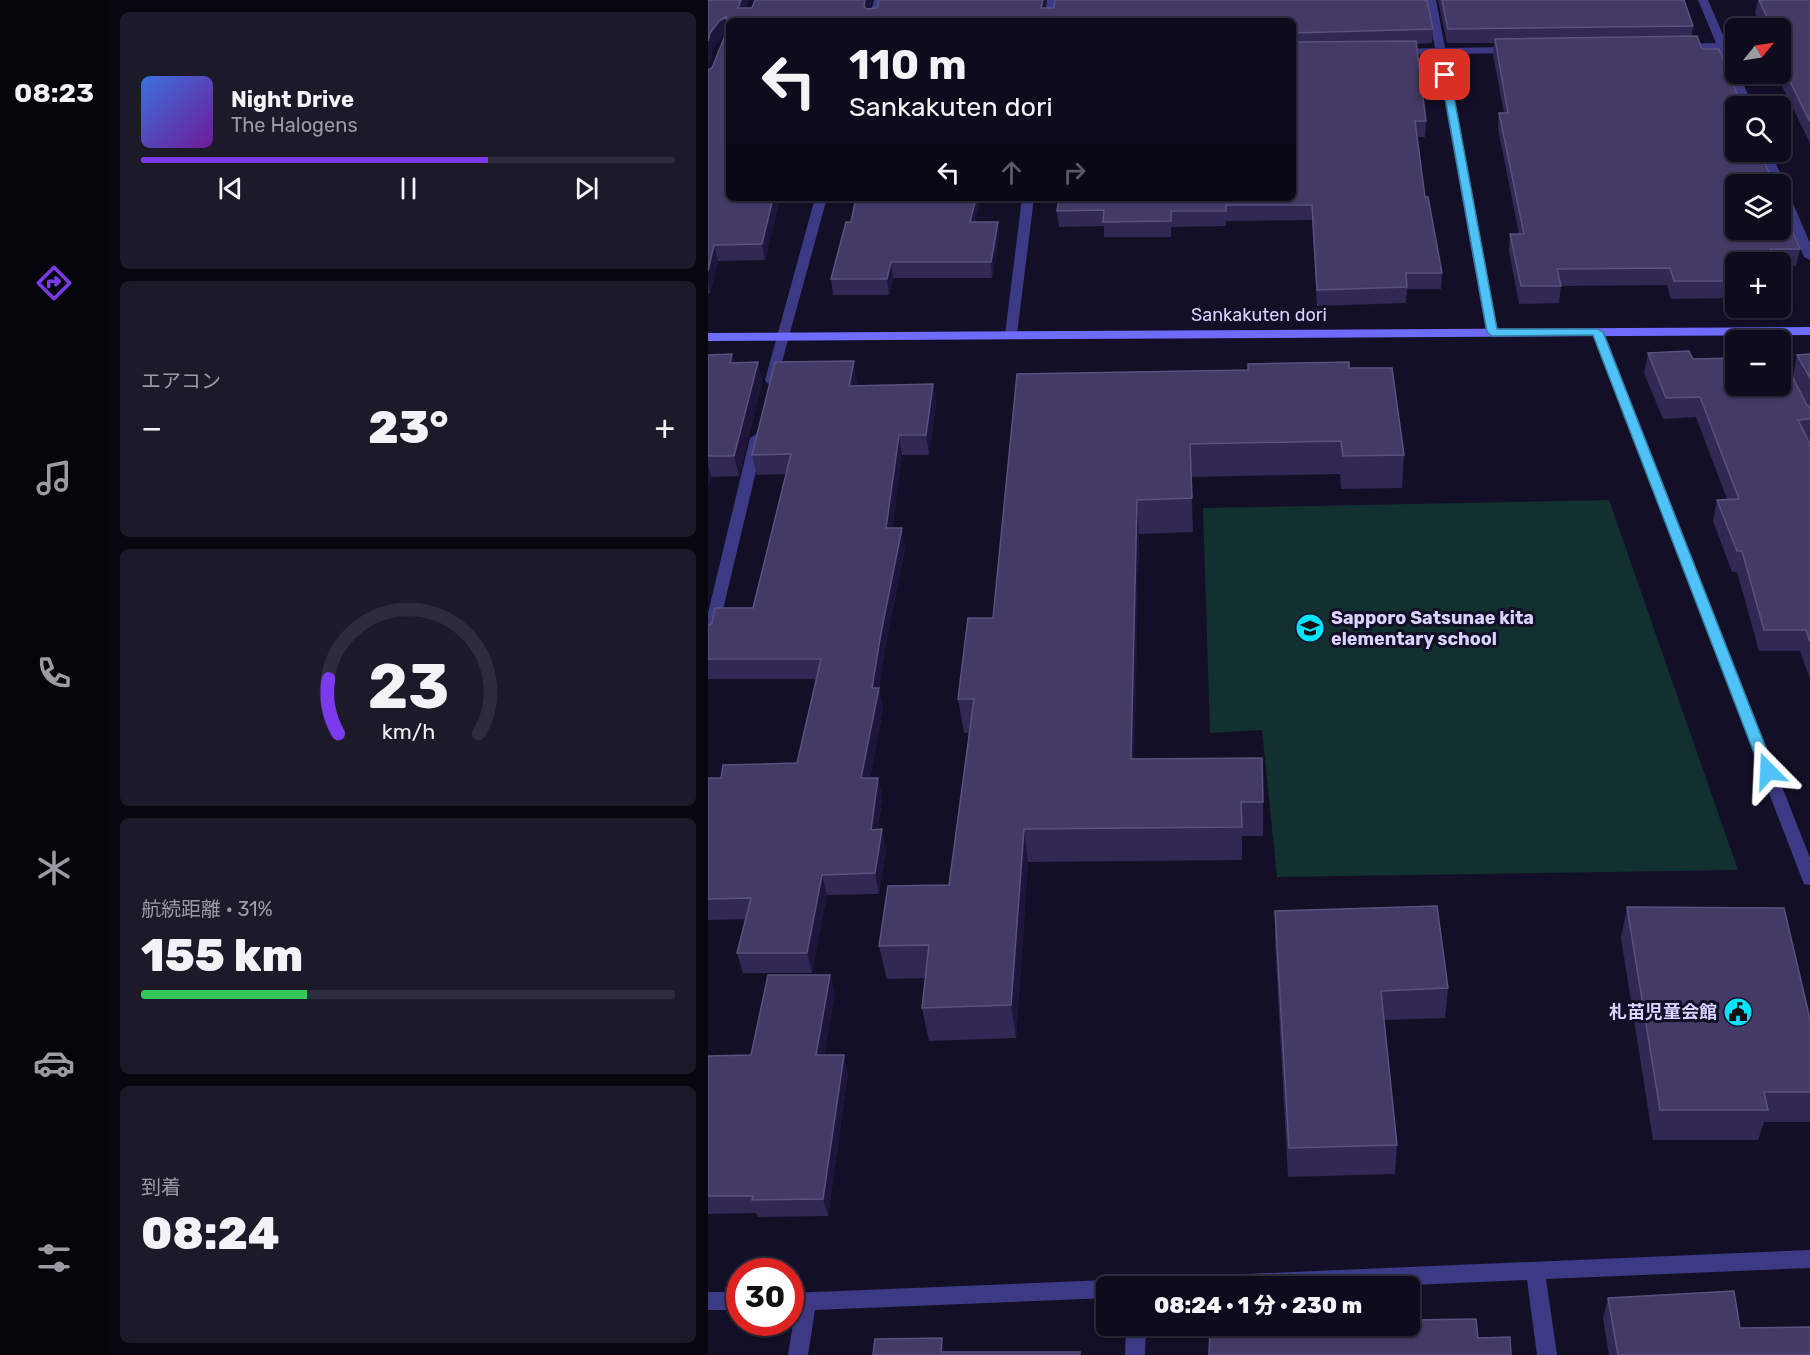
<!DOCTYPE html>
<html lang="ja">
<meta charset="utf-8">
<style>
:root{--surface:#0e0b1c;--page:#1c1929;--text:#f1f3f6;--muted:#9b9ba3;--line:#2e2b3b;--accent:#7c3aed}
body{margin:0;font-family:Rubik,"Noto Sans JP",sans-serif;background:var(--page);color:var(--text);height:100vh;display:flex;flex-direction:column;font-size:22px;white-space:nowrap}
*{box-sizing:border-box;margin:0}
p{font-size:20px;color:var(--muted)}
.icon{flex:none;width:33px;height:33px;fill:none;stroke:currentColor;stroke-width:2;stroke-linecap:round;stroke-linejoin:round}
.map{position:relative;flex:1;overflow:hidden}
.sheet{display:flex;flex-direction:column;gap:12px;padding:12px;background:#08060f;width:600px}
.sheet>*{flex:none}
.top-card{position:absolute;left:18px;top:18px;width:570px;height:183px;border-radius:9px;box-shadow:0 2px 4px #0004,0 0 0 2px var(--line);background:#0e0b1c;color:var(--text);overflow:hidden}
.needle{width:39px;rotate:60deg}
.tools{position:absolute;left:1017px;top:18px;display:grid;gap:12px}
.tools a{display:grid;place-items:center;width:66px;height:66px;border-radius:9px;background:var(--surface);box-shadow:0 2px 4px #0004,0 0 0 2px var(--line);font-size:30px}
.speed{position:absolute;left:18px;top:1258px;display:flex;gap:12px;font-size:30px;font-weight:700;text-align:center}
.speed>*{display:grid;place-content:center;width:78px;height:78px;border-radius:50%;background:var(--surface);box-shadow:0 2px 4px #0004,0 0 0 2px var(--line);line-height:1}
.speed .limit{border:9px solid #d22;background:#fff;color:#111}
.pin{position:absolute;display:grid;place-items:center;width:51px;height:51px;color:#fff;margin:-26px;border-radius:12px;box-shadow:0 3px 9px #0006}
.me{position:absolute;width:66px;margin:-33px;rotate:339deg;stroke-linejoin:round;filter:drop-shadow(0 0 4px #0008)}
.turn{display:flex;align-items:center;gap:21px;height:126px;padding:0 24px;font-size:27px}
.turn .icon{width:78px;height:78px;stroke-width:2.5}
.turn b{display:block;font-size:42px;line-height:51px}
.lanes{display:flex;align-items:center;height:57px;padding:0 24px;background:#0003;justify-content:center;gap:30px;direction:ltr}
.lanes .off{opacity:.35}
.big{font-size:45px;font-weight:800;line-height:1.1}
.sheet .tile{flex:1;display:flex;flex-direction:column;justify-content:center;gap:9px;min-width:0;padding:0 21px;border-radius:9px;background:var(--page)}
.sheet .dial{align-items:center;gap:0}
.dial svg{height:156px;overflow:visible;fill:none;stroke:var(--line);stroke-width:7;stroke-linecap:round;text-anchor:middle}
.dial text{fill:var(--text);stroke:none}
.song{display:flex;align-items:center;gap:18px}
.cover{width:72px;height:72px;border-radius:9px;background:linear-gradient(135deg,hsl(220 70% 55%),hsl(280 70% 35%))}
.played{height:6px;border-radius:3px;background:linear-gradient(90deg,var(--accent) 65%,var(--line) 65%)}
.keys{display:flex;justify-content:space-around;direction:ltr}
.heat{display:flex;justify-content:space-between;align-items:center;font-size:33px;direction:ltr}
.charge{height:9px;border-radius:4px;background:linear-gradient(90deg,#34c759 31%,var(--line) 0)}
.trip{position:absolute;left:388px;top:1276px;width:324px;height:60px;border-radius:9px;background:var(--surface);box-shadow:0 2px 4px #0004,0 0 0 2px var(--line);font-weight:800;line-height:60px;text-align:center}
main{display:flex;flex:1;min-height:0}
.menu{display:flex;flex-direction:column;width:108px;justify-content:space-around;align-items:center;background:#06040b;color:var(--muted)}
.menu .icon{width:42px;height:42px}
.menu .on{color:var(--accent)}
.menu b{font-size:27px;color:var(--text)}
.map>svg:first-child{display:block}
.green{fill:#12302f}
.lines{fill:none;stroke-linecap:round;stroke-linejoin:round}
.street{fill:#3d3a85;fill-rule:evenodd}
.secondary{fill:#6f6bff;fill-rule:evenodd}
.wall{fill:#312854}
.shaded-wall{fill:#1d163a}
.building{fill:#433a66;stroke:#5a527e;stroke-width:1.5}
.route{fill:#4fc3f7;stroke:#337fa1;stroke-width:1.5}
.labels{text-anchor:middle;stroke-width:6;stroke-linejoin:round;paint-order:stroke}
.street-label{font-size:18px;fill:#d9d4ff;stroke:#130f26}
.poi-label{font-size:18px;font-weight:bold;fill:#d9d4ff;stroke:#130f26;text-anchor:start}
</style>
<main>
<nav class="menu">
<b>08:23</b>
<svg class="icon on" aria-label="directions" viewBox="0 0 24 24"><path d="M12 3l9 9-9 9-9-9zM9 14v-3h6M13 9l2 2-2 2"/></svg>
<svg class="icon" aria-label="music" viewBox="0 0 24 24"><path d="M9 18V5l10-2v13"/><circle cx="6" cy="18" r="3"/><circle cx="16" cy="16" r="3"/></svg>
<svg class="icon" aria-label="phone" viewBox="0 0 24 24"><path d="M5 4h4l2 5-3 2q2 4 5 5l2-3 5 2v4C11 20 4 13 5 4z"/></svg>
<svg class="icon" aria-label="climate" viewBox="0 0 24 24"><path d="M12 3v18M4 7l16 10M4 17L20 7"/></svg>
<svg class="icon" aria-label="car" viewBox="0 0 24 24"><path d="M5 17H2v-5l4-1 3-4h7l3 4 3 1v5h-3M9 17h6M6 11h13"/><circle cx="7" cy="17" r="2"/><circle cx="17" cy="17" r="2"/></svg>
<svg class="icon" aria-label="filters" viewBox="0 0 24 24"><path d="M4 7h16M4 17h16"/><circle cx="9" cy="7" r="2"/><circle cx="15" cy="17" r="2"/></svg>
</nav>
<section class="sheet">
<div class="tile">
<div class="song"><i class="cover"></i><div><b>Night Drive</b><p>The Halogens</p></div></div>
<div class="played"></div>
<div class="keys"><svg class="icon" aria-label="previous" viewBox="0 0 24 24"><path d="M18 5L8 12l10 7zM5 5v14"/></svg><svg class="icon" aria-label="pause" viewBox="0 0 24 24"><path d="M8 5v14M16 5v14"/></svg><svg class="icon" aria-label="next" viewBox="0 0 24 24"><path d="M6 5l10 7-10 7zM19 5v14"/></svg></div>
</div>
<div class="tile"><p>エアコン</p>
<div class="heat"><a>−</a><b class="big">23°</b><a>+</a></div>
</div>
<div class="tile dial"><svg viewBox="0 0 100 80">
<path d="M14 69A42 42 0 1 1 86 69"/>
<path d="M14 69A42 42 0 0 1 9 41" stroke="#7c3aed"/>
<text x="50" y="56" font-size="32" font-weight="700">23</text>
<text x="50" y="72" font-size="11">km/h</text>
</svg></div>
<div class="tile"><p>航続距離 · 31%</p><b class="big">155 km</b><div class="charge"></div></div>
<div class="tile"><p>到着</p><b class="big">08:24</b></div>
</section>
<div class="map">
<svg width="1102" height="1355" viewBox="0 0 1102 1355">
<rect width="100%" height="100%" fill="#130f26"/>
<path class="green" d="M901,500L1030,870L569,877L554,730L502,733L495,508Z"/>
<g class="lines">
<path class="street" d="M166,0H176L170,21H160Z
M339,0H349L346,21H336Z
M718,0H728L737,48L804,47L809,50L804,53L738,54L790,332L784,336L778,332L728,54L690,55L685,52L690,49L727,48Z
M990,0H1000L1028,65V74H1031L1045,106H1035L1011,49L972,50L967,47L972,44L1008,43Z
M1053,152H1063L1102,243V260L1096,257L1072,200V184H1066Z
M107,198H119L69,380L63,384L59,383L57,380Z
M314,198H326L309,334L303,338L297,334Z
M890,328L896,332L1102,858V885L1096,884L1094,879L884,332Z
M49,434L56,438L7,643L0,648V613L42,438Z
M1102,1250V1268L838,1279L849,1355H829L819,1280L656,1287H433L436,1281L443,1278Z
M399,1280L406,1283L408,1287H399V1298L107,1310L100,1355H80L87,1311H82V1293Z
M0,1292H32V1310H0Z
M418,1326H438L437,1355H417Z"/>
<path class="secondary" d="M1102,327V335L0,341V333Z"/>
</g>
<path class="wall" d="M0,0H41L38,8H44L47,0H164L161,9L169,8L171,0H339L337,8H346L347,0H719L725,29L724,43L709,44L718,121L717,137H709L717,197H720L734,273L733,289H699L698,303L609,306L604,220L518,221V226L463,227V237H396V226L351,227L349,211L351,198H585V21H21V198H72L57,260L10,261L2,293H0V70L4,68L18,34L14,36L5,48L0,70Z
M730,0H976L985,26L984,36L994,49L1092,249L1088,266H1072V262H1028V286L1025,298L963,299L959,285L853,286L851,303L811,304L801,251L802,234H811L790,129L791,113H796L785,55L786,43H739Z
M1050,0H1102V143L1068,74H1072V28H1055L1047,13Z
M148,198H273L267,222H290L291,238L284,278H185L181,295H125L123,279L143,222Z
M940,353L985,359L1101,407L1085,376L1089,355L1102,354V440H1100L1102,444V679L1092,651H1051L1029,572H1024L1005,521L1009,500L1019,499L988,417L955,419L936,373Z
M24,354L26,363L50,362L54,382L31,476L3,477L0,488V355Z
M641,368L696,455L694,488L633,489L632,474L483,477L485,532L431,534L426,759L555,802V836H534V860L320,862L308,1038L221,1041L214,1008L217,978L179,979L171,946L241,885L261,733H256L250,699L285,618L309,374Z
M149,381L148,386L225,384L228,404L221,455H194L184,528L197,548L176,654L171,690L175,709L162,778H170L174,798L170,829L178,850L171,894L119,895L104,973H35L29,953L38,919L0,920V778H13L89,763L108,679H0V626L45,608L78,474L49,475L44,455Z
M919,907L1102,1019V1122H1056L1050,1140H945L913,938Z
M567,911L740,988L737,1018L676,1020L689,1145L687,1174L580,1177L567,941Z
M122,975L127,993L116,1055L140,1073L120,1216L50,1217L48,1213L0,1214V1056L43,1055Z
M900,1298L1032,1328L1102,1355H901L895,1318Z"/>
<path class="shaded-wall" d="M33,0H41L34,21L30,8Z
M157,0H164L158,20L156,6Z
M335,0H339L335,21L333,8Z
M18,17L21,32L14,36L5,48L0,70V41L2,33L11,21Z
M65,198H72L57,260L54,244Z
M268,198H273L264,238L262,222Z
M290,222L291,238L284,278L283,262Z
M6,245L10,261L2,293L0,283V271Z
M183,262L185,278L181,295L179,279Z
M24,354L29,374L22,363Z
M146,361L149,381L145,406L141,386Z
M50,362L54,382L31,476L26,456Z
M225,384L228,404L221,455L218,435Z
M191,435L194,455L182,548L178,528Z
M0,464L3,477L0,488Z
M429,500L431,534L426,793L423,759Z
M194,528L197,548L176,654L171,690L175,709L158,798L153,778L164,688L173,633Z
M170,778L174,798L167,850L163,830Z
M174,829L178,850L171,894L167,873Z
M316,829L320,862L308,1038L303,1005Z
M114,875L119,895L104,973L99,953Z
M122,975L127,993L113,1073L108,1055Z
M136,1055L140,1073L120,1216L115,1199Z
M234,1338L238,1355L233,1352Z"/>
<path class="building" d="M0,0H33L30,8H44L47,0H157L156,6L158,9L169,8L171,0H335L333,8H346L347,0H719L725,29L585,33V21H21V198H65L54,244L6,245L0,271V70L4,68L20,28L18,17L11,21L2,33L0,41Z
M734,0H976L985,26L740,29Z
M1051,0H1102V122L1072,61V51H1075L1072,45V28H1064Z
M989,36L994,49H1011L1034,106H1028V152H1052L1066,184H1028V230H1072V201L1092,249H1062L1067,262H1028V269H1024L1028,281H966L962,268L849,269L853,286H813L802,234H816L791,113H800L787,39Z
M585,41V42L708,41L718,121H707L717,197H720L734,273H698L699,287L609,290L604,205H518V211H463V221L395,222L396,210L349,211L351,198H585Z
M148,198H268L262,222H290L283,262H183L179,279H123L138,222H143Z
M981,351L985,359L1028,358V386H1072V356H1074L1099,405L1102,407V419L1090,420L1102,444V642L1098,630H1056L1034,551H1029L1009,500L1031,499L992,397L958,398L940,353Z
M24,354L22,363L50,362L26,456H0V355Z
M1102,354V378L1089,355Z
M146,361L141,386L225,384L218,435H191L178,528H194L173,633L164,688H171L153,778H170L163,830L174,829L167,873L114,875L99,953H29L43,898L0,899V778H13L15,765L89,763L113,659H0V626L4,623L7,608H45L83,454L44,455L67,362Z
M641,362V368H684L696,455L635,456L633,441L482,444L484,498L429,500L423,759L554,758L555,802H533L534,827L316,829L303,1005L214,1008L221,945L171,946L180,886L241,885L266,699H250L260,618H285L309,374L540,370V364Z
M729,906L740,988L673,991L689,1145L581,1148L567,911Z
M919,907L1076,908L1102,1019V1092H1056L1060,1110H952Z
M60,975H122L108,1055H136L115,1199L44,1200L45,1196H0V1056L43,1055Z
M1026,1291L1032,1328L1102,1327V1355H910L900,1298Z
M768,1319L770,1338L802,1337L803,1355H501L502,1326H702V1320Z
M234,1338L233,1352H372V1355H165L167,1339Z"/>
<path class="route" d="M737,72L742,75L789,329H890L895,332L1067,771L1065,774L1060,776L1053,771L885,335L784,336L779,332L733,75Z"/>
<defs>
<g id="school-disc" transform="scale(1.5)"><circle r="9.5" fill="#00e5ff" stroke="#130f26"/><path d="M0-5L7-2L0 1L-7-2ZM-4 1L0 2.5L4 1V4Q0 6-4 4Z" fill="#111"/></g>
<g id="civic-disc" transform="scale(1.5)"><circle r="9.5" fill="#00e5ff" stroke="#130f26"/><path d="M-.6-6.5H3V-4.5H.6V-3L4-1V1h2V6H-6V1h2V-1L-.6-3ZM-1.2 2.5V6h2.4V2.5Z" fill="#111"/></g>
</defs>
<g fill-rule="evenodd">
<use href="#school-disc" x="602" y="628"/>
<use href="#civic-disc" x="1030" y="1012"/>
</g>
<g class="labels">
<g class="street-label">
<text x="551" y="321">Sankakuten dori</text>
</g>
<g class="poi-label">
<text x="623" y="624">Sapporo Satsunae kita<tspan x="623" dy="21">elementary school</tspan></text>
<text x="1009" y="1018" text-anchor="end">札苗児童会館</text>
</g>
</g>
</svg>
<div class="tools">
<a><svg class="needle" viewBox="-14 -14 28 28"><path d="M0-13l5 13h-10z" fill="#e53935"/><path d="M0 13l5-13h-10z" fill="#9b9ba3"/></svg></a>
<a><svg class="icon" aria-label="search" viewBox="0 0 24 24"><circle cx="10" cy="10" r="6"/><path d="M15 15l6 6"/></svg></a>
<a><svg class="icon" aria-label="layers" viewBox="0 0 24 24"><path d="M12 4l9 5-9 5-9-5zM3 14l9 5 9-5"/></svg></a>
<a>+</a>
<a>−</a>
</div>
<div class="speed"><div class="limit">30</div></div>
<div class="pin" style="left:737px;top:75px;background:#d93025"><svg class="icon" aria-label="arrive" viewBox="0 0 24 24"><path d="M6 21V4h12l-3 4 3 4H6"/></svg></div>
<svg class="me" style="left:1060px;top:771px" viewBox="-20 -20 40 40"><path d="M0-17L14 15 0 8-14 15z" fill="#4fc3f7" stroke="#fff" stroke-width="4"/></svg>
<div class="trip">08:24 · 1 分 · 230 m</div>
<div class="top-card">
<div class="turn"><svg class="icon" aria-label="left" viewBox="0 0 24 24"><path d="M17 20v-9H6M10 6l-5 5 5 5"/></svg><div><b>110 m</b>Sankakuten dori</div></div>
<div class="lanes"><svg class="icon" aria-label="left" viewBox="0 0 24 24"><path d="M17 20v-9H6M10 6l-5 5 5 5"/></svg><svg class="icon off" aria-label="ahead" viewBox="0 0 24 24"><path d="M12 20V5M6 11l6-6 6 6"/></svg><svg class="icon off" aria-label="right" viewBox="0 0 24 24"><path d="M7 20v-9h11M14 6l5 5-5 5"/></svg></div>
</div>
</div>
</main>
